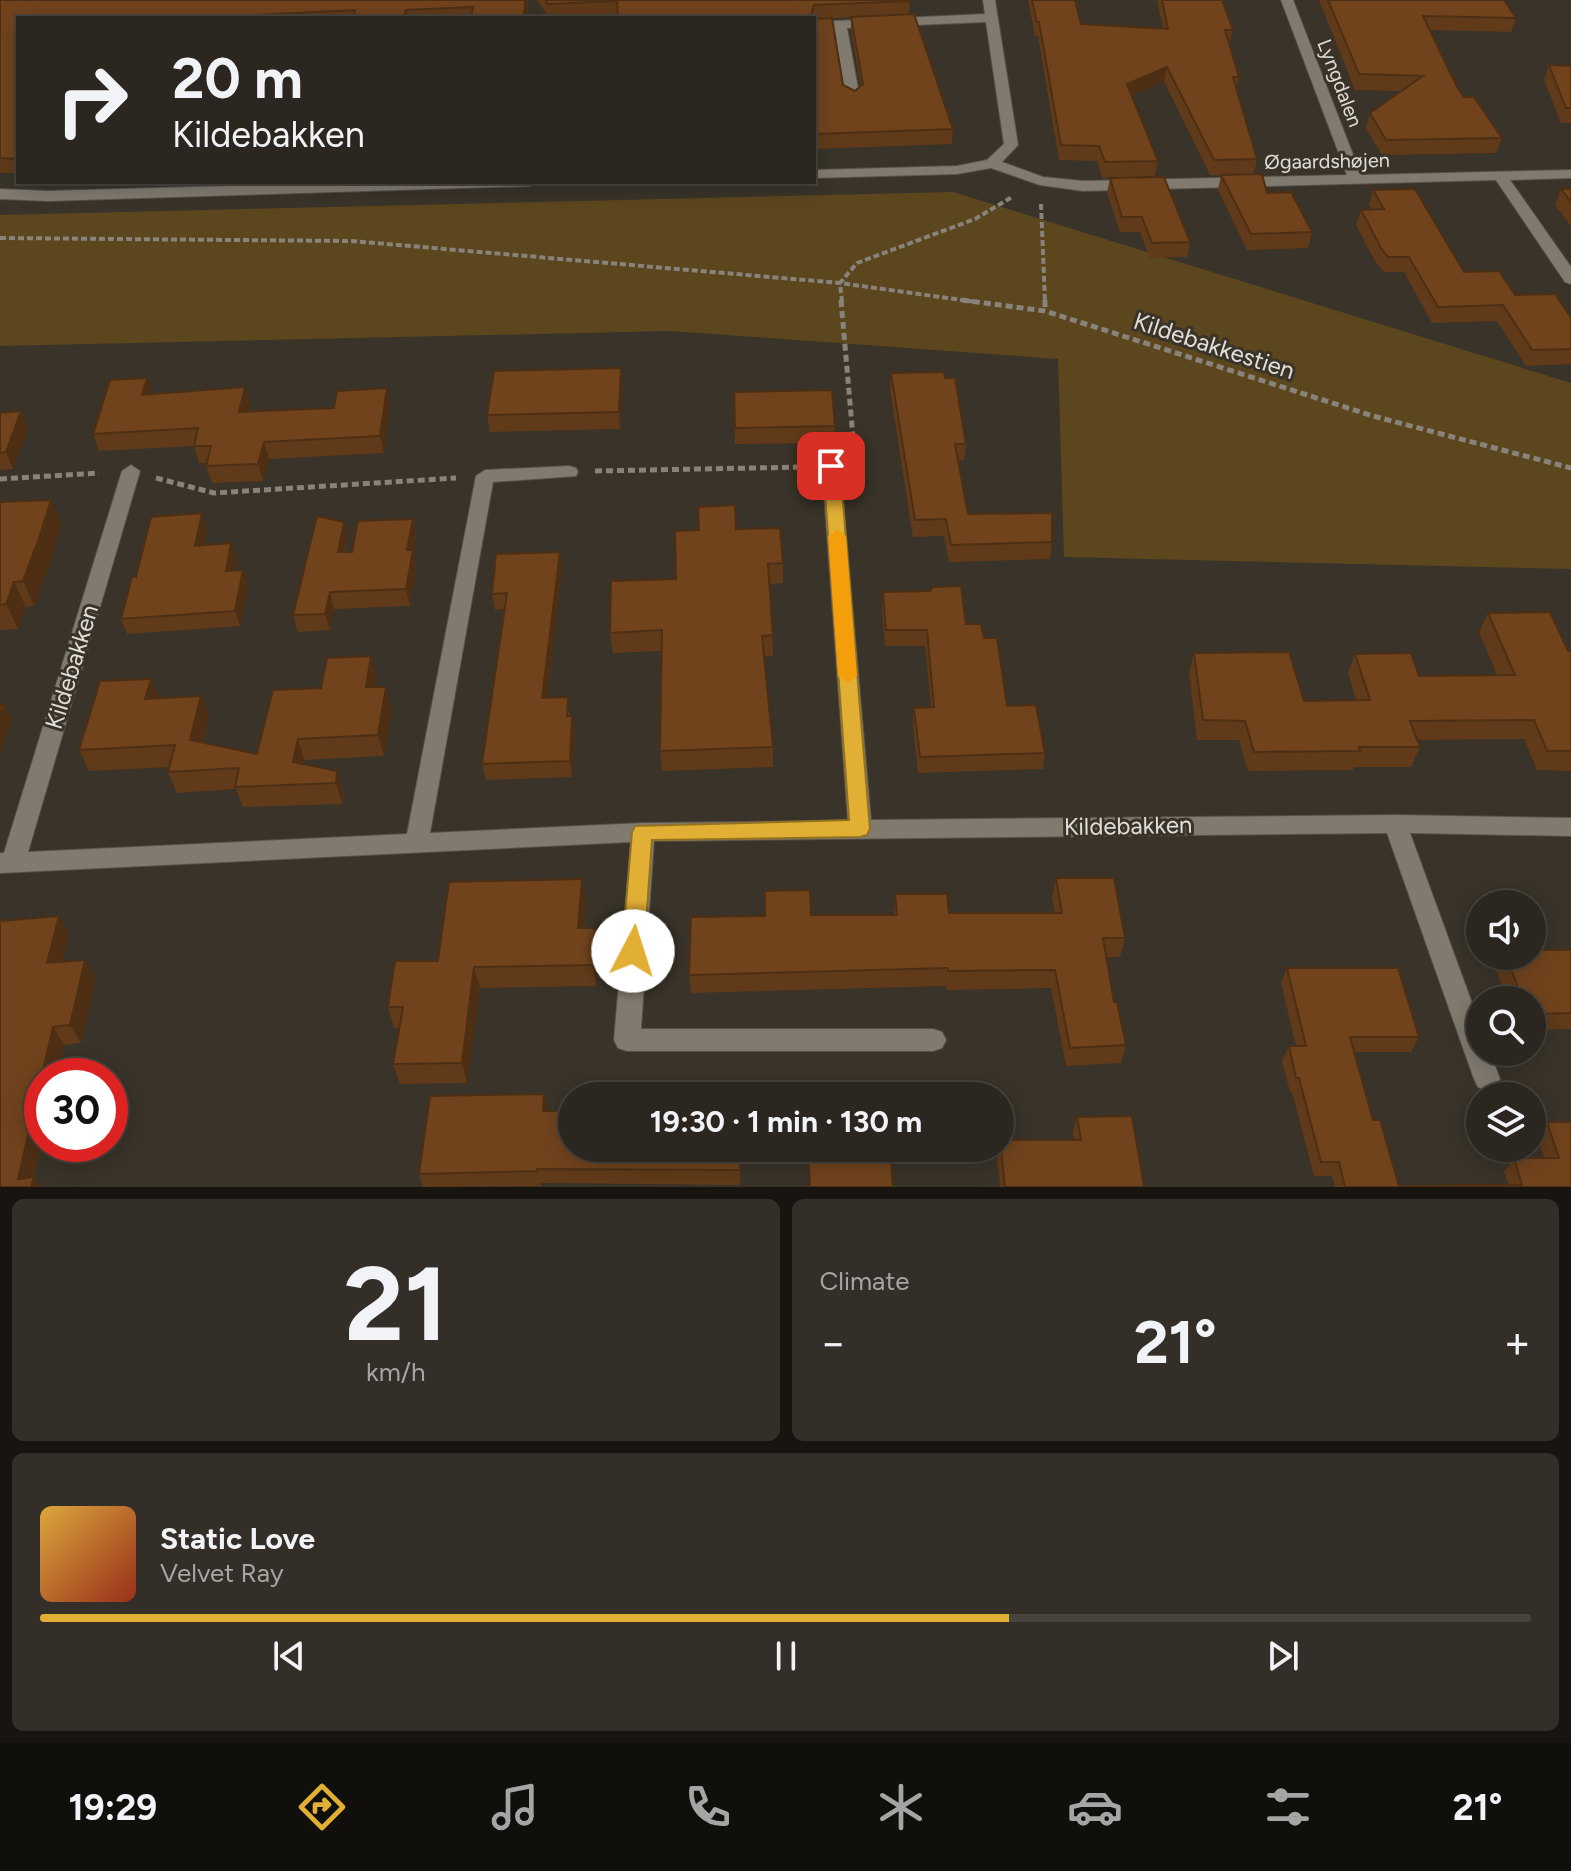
<!DOCTYPE html>
<meta charset="utf-8">
<style>
:root{--surface:#2b261f;--page:#332e28;--text:#f1f3f6;--muted:#a6a5a4;--line:#47433d;--accent:#e1af34}
body{margin:0;font-family:Figtree,sans-serif;background:var(--page);color:var(--text);height:100vh;display:flex;flex-direction:column;font-size:30px;white-space:nowrap}
*{box-sizing:border-box;margin:0}
p{font-size:26px;color:var(--muted)}
.icon{flex:none;width:44px;height:44px;fill:none;stroke:currentColor;stroke-width:2;stroke-linecap:round;stroke-linejoin:round}
.map{position:relative;height:1187px;overflow:hidden}
.drawer{display:flex;flex-direction:column;gap:12px;padding:12px;background:#181511;flex:1}
.drawer>*{flex:none}
.banner{position:absolute;left:16px;top:16px;width:800px;height:168px;border-radius:0px;box-shadow:0 4px 20px #0003,0 0 0 2px var(--line);background:#2b261f;color:var(--text);overflow:hidden}
.fabs{position:absolute;left:1466px;top:890px;display:grid;gap:16px}
.fabs a{display:grid;place-items:center;width:80px;height:80px;border-radius:50%;background:var(--surface);box-shadow:0 4px 20px #0003,0 0 0 2px var(--line);font-size:40px}
.speed{position:absolute;left:24px;top:1058px;display:flex;gap:16px;font-size:40px;font-weight:700;text-align:center}
.speed>*{display:grid;place-content:center;width:104px;height:104px;border-radius:50%;background:var(--surface);box-shadow:0 4px 20px #0003,0 0 0 2px var(--line);line-height:1}
.speed .limit{border:12px solid #d22;background:#fff;color:#111}
.pin{position:absolute;display:grid;place-items:center;width:68px;height:68px;color:#fff;margin:-34px;border-radius:16px;box-shadow:0 4px 12px #0006}
.me{position:absolute;width:88px;margin:-44px;rotate:5deg;stroke-linejoin:round;filter:drop-shadow(0 0 6px #0008)}
.turn{display:flex;align-items:center;gap:28px;height:168px;padding:0 24px;font-size:36px}
.turn .icon{width:104px;height:104px;stroke-width:2.5}
.turn b{display:block;font-size:56px;line-height:68px}
.big{font-size:60px;font-weight:700;line-height:1.1}
.drawer .card{flex:1;display:flex;flex-direction:column;justify-content:center;gap:12px;min-width:0;padding:0 28px;border-radius:12px;background:var(--page)}
.drawer .dial{align-items:center;gap:0}
.dial b{font-size:104px;line-height:1}
.song{display:flex;align-items:center;gap:24px}
.cover{width:96px;height:96px;border-radius:12px;background:linear-gradient(135deg,hsl(40 70% 55%),hsl(10 70% 35%))}
.played{height:8px;border-radius:4px;background:linear-gradient(90deg,var(--accent) 65%,var(--line) 65%)}
.keys{display:flex;justify-content:space-around;direction:ltr}
.heat{display:flex;justify-content:space-between;align-items:center;font-size:44px;direction:ltr}
.drawer .tiles{flex:1;display:grid;gap:12px;grid-template-columns:1fr 1fr}
.card:last-child{grid-column:span 2}
.trip{position:absolute;left:558px;top:1082px;width:456px;height:80px;border-radius:40px;background:var(--surface);box-shadow:0 4px 20px #0003,0 0 0 2px var(--line);font-weight:700;line-height:80px;text-align:center}
.menu{display:flex;height:128px;justify-content:space-around;align-items:center;background:#110f0c;color:var(--muted)}
.menu .icon{width:56px;height:56px}
.menu .active{color:var(--accent)}
.menu b{font-size:36px;color:var(--text)}
.map>svg:first-child{display:block}
.green{fill:#5b461e}
.lines{fill:none;stroke-linecap:round;stroke-linejoin:round}
.minor-casing{stroke:#565149;stroke-width:2}
.path-far1{stroke:#88837b;stroke-width:4;stroke-dasharray:6 3;stroke-linecap:butt}
.path{stroke:#88837b;stroke-width:5;stroke-dasharray:7 4;stroke-linecap:butt}
.minor{fill:#817a6f;fill-rule:evenodd}
.wall{fill:#603a19;fill-rule:evenodd}
.shaded-wall{fill:#4e2f14}
.building{fill:#70431d;stroke:#4e2f14;stroke-width:2}
.route{fill:#e1af34;stroke:#927222;stroke-width:2}
.slow{fill:#f59e0b}
.labels{text-anchor:middle;stroke-width:6;stroke-linejoin:round;paint-order:stroke}
.far-street-label{font-size:20px;fill:#e1ddd7;stroke:#393329}
.street-label{font-size:24px;fill:#e1ddd7;stroke:#393329}
</style>
<div class="map">
<svg width="1571" height="1187" viewBox="0 0 1571 1187">
<rect width="100%" height="100%" fill="#393329"/>
<path class="green" d="M953,192L1571,383V569L1064,557L1058,359L672,331L0,346V215Z"/>
<g class="lines">
<g class="minor-casing">
<path id="minor" d="M983,0H995L1018,145L1002,162L1043,177L1083,181L1347,175L1281,0H1293L1361,175L1571,170V178L1510,180L1571,267V284L1565,282L1496,180L1083,191L1040,185L991,168L957,174L814,178V170L957,166L987,160L1004,144L986,22L847,28L860,99L853,103L846,99L834,29L814,30V22L985,14Z
M375,182H537L530,186L48,201L0,199V189L48,191Z
M831,460L840,466L871,820L1395,815L1571,818V836L1410,833L1480,1025V1052H1490L1500,1079L1496,1087L1487,1091L1478,1087L1474,1079L1387,833L654,841L641,1029H933L942,1032L946,1040L942,1048L933,1051H627L618,1048L614,1040L631,842L0,873V853H4L122,471L131,465L140,471L28,852L407,834L476,476L485,470L569,466L576,468L578,472L576,476L493,482L430,833L643,823L848,821L822,466Z"/>
</g>
<path class="path-far1" d="M1041,204L1045,302
M0,238L352,241L840,283L976,302
M842,302L840,283L857,263L975,219L1012,197"/>
<path class="path" d="M841,300L854,449
M962,300L1045,311L1373,416L1571,468
M1045,300V311
M595,471L805,467
M156,478L214,493L456,478
M0,479L99,473"/>
<use href="#minor" class="minor"/>
</g>
<path class="wall" d="M0,0H528L527,18H18V173H0Z
M537,0H910L909,14L953,129L952,144L814,149V18L618,15L549,18ZM851,17V31L861,86L855,91L843,85L832,18Z
M1028,0H1075L1081,24L1163,28L1157,0H1222L1233,30L1229,44L1239,77L1236,89L1257,159L1254,174L1267,193L1312,232L1308,248L1247,250L1218,190L1221,175H1210L1164,81L1131,96L1158,161L1155,176L1102,178L1097,161L1059,160L1038,36H1035Z
M1319,0H1504L1516,18L1511,32L1430,30L1457,87L1502,138L1496,153L1382,155L1366,128L1370,113L1402,91L1355,90Z
M1549,65L1571,66V123H1561L1544,80Z
M1110,178L1190,242L1187,257L1150,258L1140,232H1120L1107,193Z
M1561,189H1571V226L1555,205Z
M1373,190L1464,272L1571,318V364L1526,366L1497,321L1432,323L1404,272H1384L1376,263L1356,225L1361,210L1372,209L1369,205Z
M621,368L622,384L620,429L490,432L487,415Z
M891,373L966,444L964,460L958,461L968,514L1052,542L1050,559L949,562L944,536L913,537L890,389Z
M734,392L835,426V443L735,444Z
M153,394L250,403L248,411L390,405L384,453L269,459L263,481L212,483L206,466L207,463H199L194,446L99,451L93,434Z
M21,411L28,428L13,469L0,470V413Z
M0,502L61,524L49,565L34,606L26,607L18,629L0,630Z
M413,519L416,536L413,553L416,567L410,606L334,609L330,630L298,632L293,615L348,538L346,552H352Z
M207,529L204,545L231,543L237,559L234,570L248,585L240,626L127,634L121,619L136,577Z
M736,529L783,563V583L770,584L773,656H764L773,747V767L662,771L660,751L661,651L613,653L610,633Z
M562,568L547,698L570,713V716H572L575,731L572,777L486,780L482,764L504,609L495,610L492,594Z
M883,592L966,624L984,638L1007,706L1045,753L1043,769L918,773L913,724L914,708L931,707L925,646H885L882,608Z
M1488,613L1568,651H1571V771L1537,770L1524,739L1417,740L1420,747L1411,767H1354L1353,770L1248,771L1239,740H1197L1189,672L1194,653L1304,701L1356,700L1348,673L1355,654L1419,676L1497,675L1479,632Z
M377,677L375,687L392,708L384,756L304,760V764L337,771L343,792L342,804L243,807L236,789L177,793L168,772L170,767L89,771L79,750L159,698L209,717L203,743L257,754L321,688Z
M1056,878L1125,938L1120,957H1106L1114,1002L1126,1045L1121,1063L1066,1066L1051,988L946,990V986L691,993L689,975L811,915H894L895,894L949,913H1055L1052,897Z
M582,879L586,901L583,928L598,949L596,986L480,988L467,1083L400,1084L393,1064L399,1028H394L388,1007L438,961Z
M69,934L62,962L85,960L95,979L81,1043L64,1045L57,1076H42V1144L34,1178L0,1187Z
M1571,950V1029L1532,1030V1000H1507L1495,967L1501,956H1532Z
M1287,968L1419,1037L1411,1052H1354L1373,1120L1399,1186L1509,1185L1504,1172L1514,1158H1544L1537,1136L1547,1122L1571,1187H1335L1332,1176H1314L1292,1092H1290L1282,1061L1289,1046H1296L1281,983Z
M548,1109V1111L572,1148H741L740,1185L541,1183V1186L423,1187L419,1174Z
M1077,1117L1144,1187H1000L997,1155L998,1148H1000V1141L1074,1140L1073,1132Z"/>
<path class="shaded-wall" d="M525,0H528L527,18H524Z
M1167,67L1164,81L1124,99L1127,84Z
M621,368L622,384L620,429L619,412Z
M147,378L153,395H142Z
M245,387L250,403L244,428L239,412Z
M387,388L390,405L384,453L380,436Z
M21,411L28,428L13,469L6,452Z
M264,442L269,459L263,481L258,464Z
M51,500L61,524L49,565L34,606L23,581Z
M202,513L207,529L201,561L195,546Z
M413,519L416,536L413,553L416,567L410,606L406,589L407,550Z
M344,522L348,538L342,569L338,552Z
M231,543L237,559L231,587L226,571Z
M560,552L562,568L545,714L542,698Z
M243,570L248,585L240,626L235,611Z
M14,582L26,607L18,629L6,604Z
M330,592L334,609L330,630L325,614Z
M371,656L377,677L372,708L366,687Z
M151,679L160,700L145,699Z
M386,687L392,708L384,756L378,735Z
M201,696L209,717L198,761L190,740Z
M4,705L12,720L0,754V716Z
M572,716L575,731L572,777L570,761Z
M298,739L304,760L300,783L293,762Z
M337,771L343,792L342,804L336,783Z
M582,879L586,901L582,950L578,928Z
M59,916L69,934L58,982L47,963Z
M595,928L598,949L596,986L593,965Z
M85,960L95,979L81,1043L70,1025Z
M474,967L480,988L467,1083L462,1063Z
M53,1027L64,1045L57,1076H42V1144L34,1178L41,1187H24L18,1179Z
M544,1094L548,1109L546,1126L543,1111Z"/>
<path class="building" d="M0,0H525L524,18H471L473,7L406,10L404,18H354L355,10L257,15L256,18H18V159L0,158Z
M545,0H910V1L814,5L811,16L813,18H618L617,1L548,4Z
M1032,0H1075L1081,24L1168,29L1162,0H1222L1233,30H1225L1239,77H1233L1257,159L1214,160L1167,67L1127,84L1158,161L1105,162L1099,146L1061,145L1039,22H1037Z
M1328,0H1504L1516,18L1423,16L1457,87L1464,97H1474L1502,138L1386,140L1370,113L1423,76L1359,74Z
M914,14L953,129L814,134V19L832,18L843,85L855,91L863,84L851,17Z
M1549,65L1571,66V108H1566Z
M1262,174L1267,193L1291,192L1312,232L1251,234L1221,175Z
M1164,177L1190,242L1152,243L1142,217H1122L1110,178Z
M1415,189L1464,272L1499,271L1515,295L1555,294L1571,318V349L1532,350L1503,305L1438,307L1409,257H1388L1381,248L1361,210L1384,209L1373,190Z
M1561,189H1571V202Z
M621,368L619,412L487,415L494,371Z
M944,372L945,378H955L966,444H955L968,514L1052,513V542L951,545L946,519L915,520L891,373Z
M147,378L142,395L245,387L239,412L334,408L337,391L387,388L380,436L264,442L258,464L206,466L211,446H194L198,428L93,434L110,380Z
M832,390L835,426L735,428L734,392Z
M21,411L6,452L0,453V413Z
M51,500L38,541L23,581L14,582L6,604L0,605V502Z
M735,505L736,529L780,528L783,563L768,564L773,635L762,636L773,747L660,751L662,630L610,633L611,581L676,579L675,531L699,530L698,507Z
M202,513L195,546L231,543L226,571L243,570L235,611L121,619L132,577H136L151,517Z
M317,516L344,522L338,552H352L358,521L413,519L407,550H413L406,589L330,592L325,614L293,615Z
M560,552L542,698L568,697L567,716H572L570,761L482,764L507,593L492,594L496,554Z
M961,586L966,624H981L984,638H997L1007,706L1036,705L1045,753L920,757L914,708L934,707L927,630H886L883,592L930,591L933,587Z
M1550,612L1568,651H1571V751H1547L1534,720L1410,721L1420,747H1359L1360,751L1254,752L1245,721L1203,720L1194,653L1289,652L1304,701L1370,700L1355,654L1411,653L1419,676L1515,675L1488,613Z
M371,656L366,687H386L378,735L298,739L293,762L337,771L336,783L235,787L239,768L168,772L175,745L79,750L100,681L151,679L145,699L201,696L190,740L257,754L273,690L321,688L327,658Z
M0,705H4L0,716Z
M1056,878H1114L1125,938H1103L1114,1002H1117L1126,1045L1070,1048L1055,970L948,971V968L689,975L691,917L765,916V891L810,890L811,915H897L895,894H947L949,913H1062Z
M582,879L578,928H595L593,965L474,967L462,1063L393,1064L403,1007H388L395,961H438L449,882Z
M59,916L47,963L85,960L70,1025L53,1027L18,1179L34,1177L31,1187H0V921Z
M1532,950H1571V1013L1532,1014V1000H1523L1506,956H1532Z
M1287,968H1398L1419,1037H1350L1373,1120H1380L1399,1186L1522,1185L1514,1158H1559L1547,1122H1571V1187H1345L1339,1162H1321L1299,1078H1296L1289,1046H1306Z
M544,1094L543,1111H572V1148H740V1170L537,1169V1171L419,1174L430,1096Z
M1132,1116L1144,1187H1005L1000,1140H1081L1077,1117Z
M814,1148H886L888,1162H891L893,1187H810L809,1163H815Z"/>
<path class="route" d="M831,461L840,466L870,829L867,835L860,837L652,840L644,951L641,958L633,961L626,958L622,951L632,832L635,826L849,820L823,466Z"/>
<path class="slow" d="M837,530L846,536L857,676L848,683L838,676L828,536Z"/>
<g class="labels">
<g class="far-street-label">
<text transform="translate(1340 83) rotate(69)" y="7">Lyngdalen</text>
<text transform="translate(1327 161) rotate(-1)" y="7">Øgaardshøjen</text>
</g>
<g class="street-label">
<text transform="translate(1214 346) rotate(18)" y="8">Kildebakkestien</text>
<text transform="translate(72 667) rotate(-73)" y="8">Kildebakken</text>
<text transform="translate(1128 826) rotate(-1)" y="8">Kildebakken</text>
</g>
</g>
</svg>
<div class="fabs">
<a><svg class="icon" aria-label="sound" viewBox="0 0 24 24"><path d="M4 9h4l5-4v14l-5-4H4zM17 9q2 3 0 6"/></svg></a>
<a><svg class="icon" aria-label="search" viewBox="0 0 24 24"><circle cx="10" cy="10" r="6"/><path d="M15 15l6 6"/></svg></a>
<a><svg class="icon" aria-label="layers" viewBox="0 0 24 24"><path d="M12 4l9 5-9 5-9-5zM3 14l9 5 9-5"/></svg></a>
</div>
<div class="speed"><div class="limit">30</div></div>
<div class="pin" style="left:831px;top:466px;background:#d93025"><svg class="icon" aria-label="arrive" viewBox="0 0 24 24"><path d="M6 21V4h12l-3 4 3 4H6"/></svg></div>
<svg class="me" style="left:633px;top:951px" viewBox="-20 -20 40 40"><circle r="19" fill="#fff"/><path d="M0-13L10 11 0 6-10 11z" fill="#e1af34"/></svg>
<div class="trip">19:30 · 1 min · 130 m</div>
<div class="banner">
<div class="turn"><svg class="icon" aria-label="right" viewBox="0 0 24 24"><path d="M7 20v-9h11M14 6l5 5-5 5"/></svg><div><b>20 m</b>Kildebakken</div></div>
</div>
</div>
<section class="drawer">
<div class="tiles">
<div class="card dial"><b>21</b><p>km/h</p></div>
<div class="card"><p>Climate</p>
<div class="heat"><a>−</a><b class="big">21°</b><a>+</a></div>
</div>
<div class="card">
<div class="song"><i class="cover"></i><div><b>Static Love</b><p>Velvet Ray</p></div></div>
<div class="played"></div>
<div class="keys"><svg class="icon" aria-label="previous" viewBox="0 0 24 24"><path d="M18 5L8 12l10 7zM5 5v14"/></svg><svg class="icon" aria-label="pause" viewBox="0 0 24 24"><path d="M8 5v14M16 5v14"/></svg><svg class="icon" aria-label="next" viewBox="0 0 24 24"><path d="M6 5l10 7-10 7zM19 5v14"/></svg></div>
</div>
</div>
</section>
<nav class="menu">
<b>19:29</b>
<svg class="icon active" aria-label="directions" viewBox="0 0 24 24"><path d="M12 3l9 9-9 9-9-9zM9 14v-3h6M13 9l2 2-2 2"/></svg>
<svg class="icon" aria-label="music" viewBox="0 0 24 24"><path d="M9 18V5l10-2v13"/><circle cx="6" cy="18" r="3"/><circle cx="16" cy="16" r="3"/></svg>
<svg class="icon" aria-label="phone" viewBox="0 0 24 24"><path d="M5 4h4l2 5-3 2q2 4 5 5l2-3 5 2v4C11 20 4 13 5 4z"/></svg>
<svg class="icon" aria-label="climate" viewBox="0 0 24 24"><path d="M12 3v18M4 7l16 10M4 17L20 7"/></svg>
<svg class="icon" aria-label="car" viewBox="0 0 24 24"><path d="M5 17H2v-5l4-1 3-4h7l3 4 3 1v5h-3M9 17h6M6 11h13"/><circle cx="7" cy="17" r="2"/><circle cx="17" cy="17" r="2"/></svg>
<svg class="icon" aria-label="filters" viewBox="0 0 24 24"><path d="M4 7h16M4 17h16"/><circle cx="9" cy="7" r="2"/><circle cx="15" cy="17" r="2"/></svg>
<b>21°</b>
</nav>
